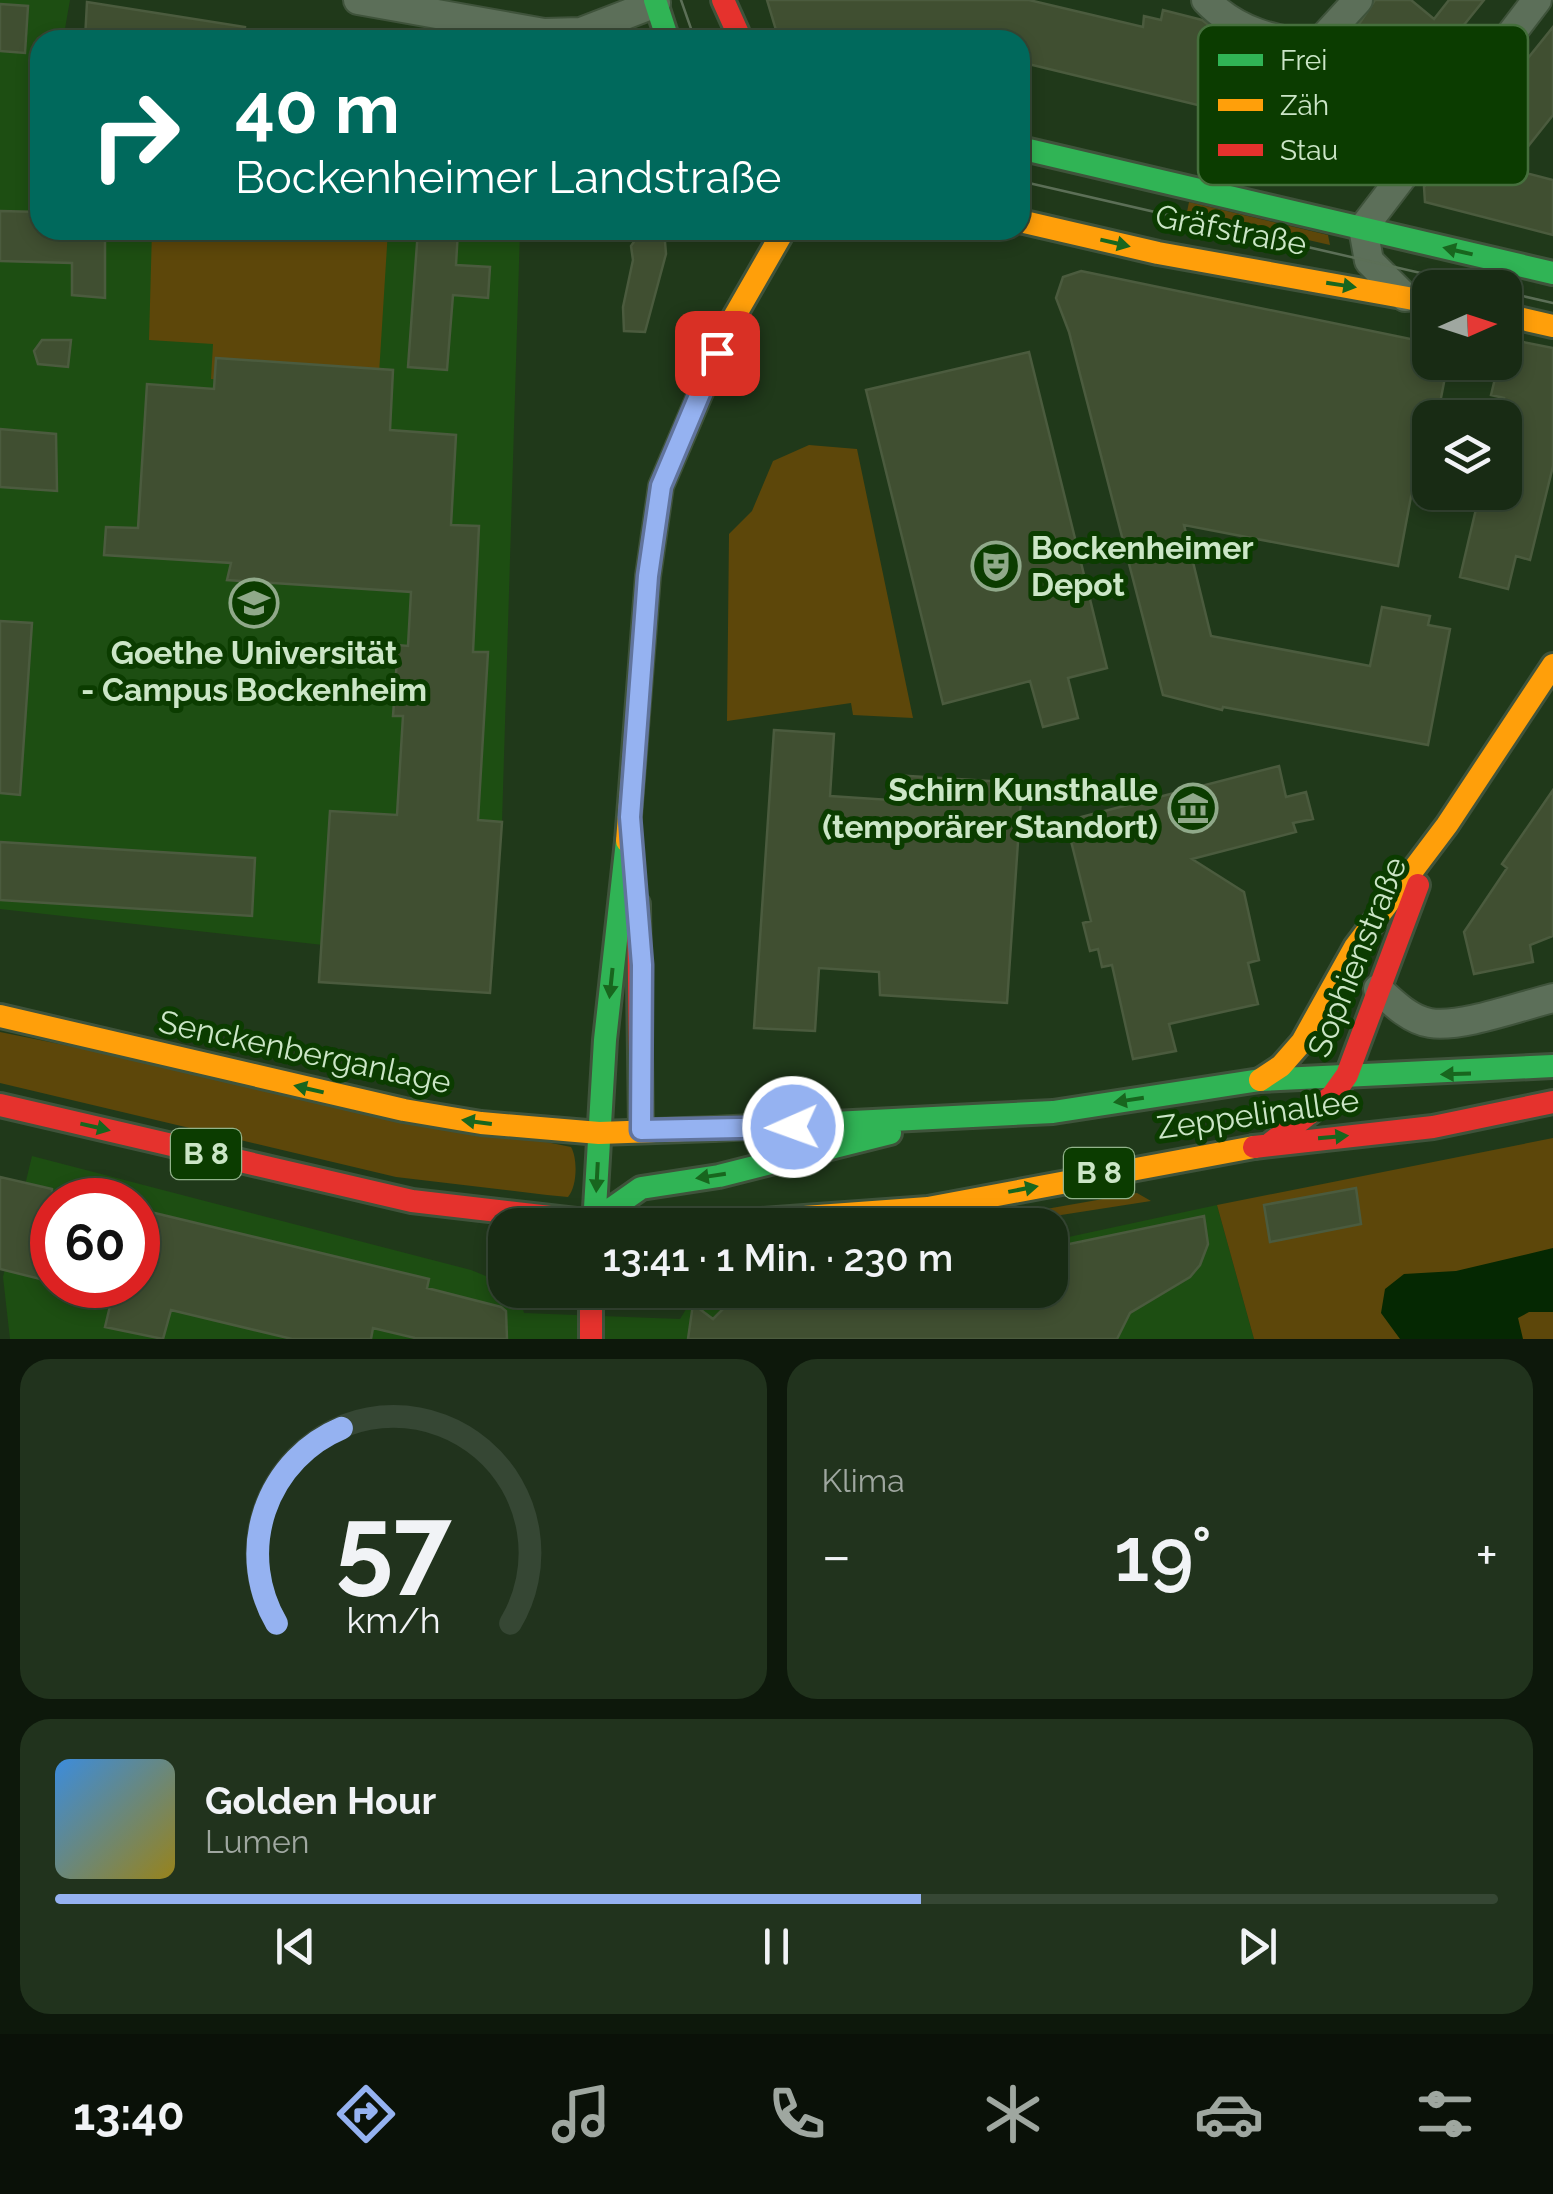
<!DOCTYPE html>
<html lang="de">
<meta charset="utf-8">
<style>
:root{--surface:#182b14;--page:#21331d;--text:#f1f3f6;--muted:#9fa7a0;--line:#364734;--accent:#95b2f1}
body{margin:0;font-family:Raleway,sans-serif;background:var(--page);color:var(--text);height:100vh;display:flex;flex-direction:column;font-size:38px;white-space:nowrap}
*{box-sizing:border-box;margin:0}
p{font-size:32px;color:var(--muted)}
.icon{flex:none;width:55px;height:55px;fill:none;stroke:currentColor;stroke-width:2;stroke-linecap:round;stroke-linejoin:round}
.map{position:relative;height:1339px;overflow:hidden}
.side{display:flex;flex-direction:column;gap:20px;padding:20px;background:#0d180b;flex:1}
.side>*{flex:none}
.top-card{position:absolute;left:30px;top:30px;width:1000px;height:210px;border-radius:30px;box-shadow:0 5px 15px #0003,0 0 0 2px var(--line);background:#00695c;color:#fff;overflow:hidden}
.needle{width:65px;rotate:87deg}
.tools{position:absolute;left:1412px;top:270px;display:grid;gap:20px}
.tools a{display:grid;place-items:center;width:110px;height:110px;border-radius:20px;background:var(--surface);box-shadow:0 5px 15px #0003,0 0 0 2px var(--line);font-size:50px}
.speed{position:absolute;left:30px;top:1178px;display:flex;gap:20px;font-size:50px;font-weight:700;text-align:center}
.speed>*{display:grid;place-content:center;width:130px;height:130px;border-radius:50%;background:var(--surface);box-shadow:0 5px 15px #0003,0 0 0 2px var(--line);line-height:1}
.speed .limit{border:15px solid #d22;background:#fff;color:#111}
.pin{position:absolute;display:grid;place-items:center;width:85px;height:85px;color:#fff;margin:-42px;border-radius:20px;box-shadow:0 5px 15px #0006}
.me{position:absolute;width:110px;margin:-55px;rotate:268deg;stroke-linejoin:round;filter:drop-shadow(0 0 8px #0008)}
.turn{display:flex;align-items:center;gap:35px;height:210px;padding:0 40px;font-size:45px}
.turn .icon{width:130px;height:130px;stroke-width:2.5}
.turn b{display:block;font-size:70px;line-height:85px}
.big{font-size:75px;font-weight:600;line-height:1.1}
.side .widget{flex:1;display:flex;flex-direction:column;justify-content:center;gap:15px;min-width:0;padding:0 35px;border-radius:30px;background:var(--page)}
.side .dial{align-items:center;gap:0}
.dial svg{height:260px;overflow:visible;fill:none;stroke:var(--line);stroke-width:7;stroke-linecap:round;text-anchor:middle}
.dial text{fill:var(--text);stroke:none}
.song{display:flex;align-items:center;gap:30px}
.cover{width:120px;height:120px;border-radius:15px;background:linear-gradient(135deg,hsl(210 70% 55%),hsl(50 70% 35%))}
.played{height:10px;border-radius:5px;background:linear-gradient(90deg,var(--accent) 60%,var(--line) 60%)}
.keys{display:flex;justify-content:space-around;direction:ltr}
.heat{display:flex;justify-content:space-between;align-items:center;font-size:55px;direction:ltr}
.side .tiles{flex:1;display:grid;gap:20px;grid-template-columns:1fr 1fr}
.widget:last-child{grid-column:span 2}
.trip{position:absolute;left:488px;top:1208px;width:580px;height:100px;border-radius:30px;background:var(--surface);box-shadow:0 5px 15px #0003,0 0 0 2px var(--line);font-weight:600;line-height:100px;text-align:center}
.menu{display:flex;height:160px;justify-content:space-around;align-items:center;background:#0a1108;color:var(--muted)}
.menu .icon{width:70px;height:70px}
.menu .active{color:var(--accent)}
.menu b{font-size:45px;color:var(--text)}
.map>svg:first-child{display:block}
.built{fill:#1d4e12;fill-rule:evenodd}
.green{fill:#5d470a}
.water{fill:#052802}
.building{fill:#404f31;stroke:#4b5b3e;stroke-width:2.5}
.lines{fill:none;stroke-linecap:round;stroke-linejoin:round}
.street-casing{stroke:#3f533b;stroke-width:32}
.fast-casing{stroke:#3f533b;stroke-width:28}
.slow-casing{stroke:#3f533b;stroke-width:28}
.jam-casing{stroke:#3f533b;stroke-width:28}
.street{stroke:#5c6f59;stroke-width:28}
.fast{stroke:#30b455;stroke-width:22}
.slow{stroke:#ff9f0a;stroke-width:22}
.jam{stroke:#e5322d;stroke-width:22}
.tram{stroke:#5c6f57;stroke-width:2.5}
.oneway{fill:#18661e}
.route-casing{stroke:#61749d;stroke-width:25}
.route{stroke:#95b2f1;stroke-width:18}
.labels{text-anchor:middle;stroke-width:10;stroke-linejoin:round;paint-order:stroke}
.shield{fill:#0b3c00;stroke:#92b38b;stroke-width:2.5}
.shield-label{font-size:30px;font-weight:bold;fill:#cce6c7}
.street-label{font-size:32px;fill:#cce6c7;stroke:#0b3c00}
.poi-label{font-size:32px;font-weight:bold;fill:#cce6c7;stroke:#0b3c00;text-anchor:start}
.key{fill:#0b3c00;stroke:#456f3c;stroke-width:2.5}
.key-label{font-size:28px;fill:#cce6c7}
</style>
<div class="map">
<svg width="1553" height="1339" viewBox="0 0 1553 1339">
<rect width="100%" height="100%" fill="#20391a"/>
<path class="built" d="M0,0H70L63,40H40V230H520L502,822L490,993L457,960L0,909Z
M32,1156L471,1270L503,1283L505,1290L519,1295L524,1313L680,1319L698,1290H1050V1241L1217,1205L1254,1339H10L3,1277ZM52,1200H138V1285H52Z"/>
<path class="green" d="M1189,202L1328,235L1330,245L1187,212Z
M152,230H388L378,390L211,379L213,344L149,340Z
M809,445L857,449L913,718L853,715L851,703L727,721L729,534L752,511L773,461Z
M0,1032L571,1147C578,1159 577,1187 568,1197L547,1195L396,1177L0,1083Z
M1553,1138V1339H1254L1217,1205Z
M1137,1193L1151,1201L997,1225L1029,1212Z"/>
<path class="water" d="M1553,1248V1312H1529L1518,1318L1523,1339H1400L1381,1313L1385,1289L1404,1274L1456,1271Z"/>
<path class="building" d="M767,0H1029L1143,27L1144,16L1161,20L1163,10L1202,20L1215,30L1212,42L1219,43L1217,50L1350,82L1377,49L1355,30L1375,0H1411L1434,19L1449,0H1484L1455,36L1463,43L1385,138L1379,133L1368,146L1353,143L1350,154L1323,148L1326,136L1020,62V40H779Z
M87,2L245,27L244,40H85Z
M0,4L28,6L25,53L0,51Z
M1553,27V115L1510,169L1553,180V235L1425,202L1424,187Z
M0,211L40,212V230H105V298L72,295V263L0,261Z
M418,230H458L456,265L490,267L488,298L453,295L447,370L408,367Z
M642,230H656L665,242L666,254L645,332L624,331L623,307L633,260L631,246Z
M1081,271L1430,343V362H1448L1439,408L1428,406L1398,566L1184,525L1211,636L1370,666L1382,607L1430,616L1428,625L1450,629L1428,745L1223,707L1222,710L1163,695L1069,332L1056,298L1063,277Z
M42,340H71L68,367L38,364L34,351Z
M1518,341L1553,348V466L1530,560L1516,556L1508,589L1460,577L1480,492H1505V418H1499L1504,398L1491,395L1499,362H1505V354L1513,356Z
M1029,352L1107,668L1068,678L1078,718L1043,727L1030,681L943,704L866,390Z
M216,358L393,370L390,430L456,435L451,525L479,526L473,652H488L478,820L502,822L490,993L319,982L330,811L397,815L403,716H393L398,645L408,646L411,592L227,580L231,563L104,555L106,527L138,528L147,384L214,389Z
M0,429L56,434L57,491L0,487Z
M0,621L32,623L20,795L0,793Z
M774,730L834,734L830,796L890,800L894,775L1022,783L1007,1003L880,995L879,972L819,968L815,1031L754,1028Z
M1279,766L1286,797L1306,792L1313,819L1293,823L1296,832L1192,859L1244,892L1259,960L1248,963L1258,1004L1169,1024L1176,1051L1133,1059L1112,965L1102,967L1098,949L1090,951L1083,923L1091,921L1066,821Z
M1553,790V936L1530,945L1533,962L1474,974L1464,932L1507,868L1502,864Z
M0,842L255,858L252,916L0,900Z
M0,1177L52,1189V1282L0,1269Z
M1356,1188L1361,1224L1270,1242L1264,1205Z
M138,1209L429,1279L427,1288L501,1307L506,1311L507,1339L415,1338L373,1328L371,1339H292L171,1310L163,1339L105,1327L115,1285H138Z
M1204,1216L1208,1244L1200,1265L1190,1277L1130,1313L1117,1339H688L693,1304L713,1319L726,1306L813,1290H1050V1248Z"/>
<g class="lines">
<g class="street-casing">
<path id="street" d="M358,0L544,33L581,32L656,3
M1206,0C1236,32 1274,40 1316,46L1358,0
M1405,297L1369,261L1363,228L1537,0
M1378,989C1392,1002 1410,1020 1430,1023C1462,1028 1520,1006 1553,998"/>
</g>
<g class="fast-casing">
<path id="fast" d="M655,0L668,40
M1020,148L1553,273
M713,1129L1053,1112L1260,1080L1553,1066
M594,1221L641,1188L719,1176L890,1133
M594,1225L605,1040L627,841"/>
</g>
<g class="slow-casing">
<path id="slow" d="M1020,221L1158,253L1430,302
M1505,315L1553,326
M627,841L648,576L661,486L730,324L784,230
M0,1016L404,1110L481,1123L599,1133L713,1129
M1260,1080L1281,1066L1302,1042L1355,947L1447,825L1553,665
M707,1224L928,1208L1254,1147"/>
</g>
<g class="jam-casing">
<path id="jam" d="M723,0L741,40
M638,904L641,1130
M0,1105L412,1201L576,1220L707,1224
M1271,1143L1332,1096L1347,1075L1418,885
M1254,1147L1433,1127L1553,1102
M591,1290V1339"/>
</g>
<use href="#street" class="street"/>
<use href="#fast" class="fast"/>
<use href="#slow" class="slow"/>
<use href="#jam" class="jam"/>
<path class="tram" d="M681,0L695,40
M1020,181L1486,288
M1505,292L1553,303"/>
</g>
<defs><path id="oneway-solid" d="M-6-.8H1V-3.2L6.5 0L1 3.2V.8H-6Z" transform="scale(2.5)"/></defs>
<g class="oneway">
<use href="#oneway-solid" transform="translate(1115 243) rotate(13)"/>
<use href="#oneway-solid" transform="translate(1458 251) rotate(-167)"/>
<use href="#oneway-solid" transform="translate(1341 285) rotate(9)"/>
<use href="#oneway-solid" transform="translate(611 983) rotate(96)"/>
<use href="#oneway-solid" transform="translate(1456 1074) rotate(178)"/>
<use href="#oneway-solid" transform="translate(309 1089) rotate(-167)"/>
<use href="#oneway-solid" transform="translate(1129 1100) rotate(171)"/>
<use href="#oneway-solid" transform="translate(477 1122) rotate(-172)"/>
<use href="#oneway-solid" transform="translate(95 1127) rotate(13)"/>
<use href="#oneway-solid" transform="translate(1333 1137) rotate(-5)"/>
<use href="#oneway-solid" transform="translate(711 1176) rotate(171)"/>
<use href="#oneway-solid" transform="translate(597 1177) rotate(93)"/>
<use href="#oneway-solid" transform="translate(1023 1189) rotate(-11)"/>
</g>
<g class="lines">
<g class="route-casing">
<path id="route" d="M717,353L661,486L648,576L630,817L642,965L641,1130L793,1127"/>
</g>
<use href="#route" class="route"/>
</g>
<defs>
<g id="theatre-ring" transform="scale(2.5)"><circle r="9.5" fill="#0b3c00" stroke="#90a98a" stroke-width="1.5"/><path d="M-5-5.5Q0-4 5-5.5V0Q5 5 0 6Q-5 5-5 0ZM-3.3-2.5H-1v1.5H-3.3ZM1-2.5H3.3v1.5H1ZM-2.8 1Q0 5.5 2.8 1Z" fill="#90a98a"/></g>
<g id="university-ring" transform="scale(2.5)"><circle r="9.5" fill="#0b3c00" stroke="#90a98a" stroke-width="1.5"/><path d="M0-5L7-2L0 1L-7-2ZM-4 1L0 2.5L4 1V4Q0 6-4 4Z" fill="#90a98a"/></g>
<g id="museum-ring" transform="scale(2.5)"><circle r="9.5" fill="#0b3c00" stroke="#90a98a" stroke-width="1.5"/><path d="M0-6L6-3V-2H-6V-3ZM-5-1h2V3h-2ZM-1-1h2V3h-2ZM3-1h2V3H3ZM-6 4H6V6H-6Z" fill="#90a98a"/></g>
</defs>
<g fill-rule="evenodd">
<use href="#theatre-ring" x="996" y="566"/>
<use href="#university-ring" x="254" y="603"/>
<use href="#museum-ring" x="1193" y="808"/>
</g>
<g class="labels">
<g class="shield">
<rect x="171" y="1129" width="70" height="50" rx="8"/>
<rect x="1064" y="1148" width="70" height="50" rx="8"/>
</g>
<g class="shield-label">
<text x="206" y="1164">B 8</text>
<text x="1099" y="1183">B 8</text>
</g>
<g class="street-label">
<text transform="translate(1231 230) rotate(11)" y="11">Gräfstraße</text>
<text transform="translate(1357 957) rotate(-68)" y="11">Sophienstraße</text>
<text transform="translate(305 1052) rotate(12)" y="11">Senckenberganlage</text>
<text transform="translate(1258 1114) rotate(-8)" y="11">Zeppelinallee</text>
</g>
<g class="poi-label">
<text x="1031" y="559">Bockenheimer<tspan x="1031" dy="37">Depot</tspan></text>
<text x="254" y="664" text-anchor="middle">Goethe Universität<tspan x="254" dy="37">- Campus Bockenheim</tspan></text>
<text x="1158" y="801" text-anchor="end">Schirn Kunsthalle<tspan x="1158" dy="37">(temporärer Standort)</tspan></text>
</g>
</g>
<rect x="1198" y="25" width="330" height="160" rx="15" class="key"/>
<rect x="1218" y="54" width="45" height="12" fill="#30b455"/>
<rect x="1218" y="99" width="45" height="12" fill="#ff9f0a"/>
<rect x="1218" y="144" width="45" height="12" fill="#e5322d"/>
<g class="key-label">
<text x="1280" y="70">Frei</text>
<text x="1280" y="115">Zäh</text>
<text x="1280" y="160">Stau</text>
</g>
</svg>
<div class="tools">
<a><svg class="needle" viewBox="-14 -14 28 28"><path d="M0-13l5 13h-10z" fill="#e53935"/><path d="M0 13l5-13h-10z" fill="#9fa7a0"/></svg></a>
<a><svg class="icon" aria-label="layers" viewBox="0 0 24 24"><path d="M12 4l9 5-9 5-9-5zM3 14l9 5 9-5"/></svg></a>
</div>
<div class="speed"><div class="limit">60</div></div>
<div class="pin" style="left:717px;top:353px;background:#d93025"><svg class="icon" aria-label="arrive" viewBox="0 0 24 24"><path d="M6 21V4h12l-3 4 3 4H6"/></svg></div>
<svg class="me" style="left:793px;top:1127px" viewBox="-20 -20 40 40"><circle r="17" fill="#95b2f1" stroke="#fff" stroke-width="3"/><path d="M0-11L8 9 0 5-8 9z" fill="#fff"/></svg>
<div class="trip">13:41 · 1 Min. · 230 m</div>
<div class="top-card">
<div class="turn"><svg class="icon" aria-label="right" viewBox="0 0 24 24"><path d="M7 20v-9h11M14 6l5 5-5 5"/></svg><div><b>40 m</b>Bockenheimer Landstraße</div></div>
</div>
</div>
<section class="side">
<div class="tiles">
<div class="widget dial"><svg viewBox="0 0 100 80">
<path d="M14 69A42 42 0 1 1 86 69"/>
<path d="M14 69A42 42 0 0 1 34 9" stroke="#95b2f1"/>
<text x="50" y="56" font-size="32" font-weight="700">57</text>
<text x="50" y="72" font-size="11">km/h</text>
</svg></div>
<div class="widget"><p>Klima</p>
<div class="heat"><a>−</a><b class="big">19°</b><a>+</a></div>
</div>
<div class="widget">
<div class="song"><i class="cover"></i><div><b>Golden Hour</b><p>Lumen</p></div></div>
<div class="played"></div>
<div class="keys"><svg class="icon" aria-label="previous" viewBox="0 0 24 24"><path d="M18 5L8 12l10 7zM5 5v14"/></svg><svg class="icon" aria-label="pause" viewBox="0 0 24 24"><path d="M8 5v14M16 5v14"/></svg><svg class="icon" aria-label="next" viewBox="0 0 24 24"><path d="M6 5l10 7-10 7zM19 5v14"/></svg></div>
</div>
</div>
</section>
<nav class="menu">
<b>13:40</b>
<svg class="icon active" aria-label="directions" viewBox="0 0 24 24"><path d="M12 3l9 9-9 9-9-9zM9 14v-3h6M13 9l2 2-2 2"/></svg>
<svg class="icon" aria-label="music" viewBox="0 0 24 24"><path d="M9 18V5l10-2v13"/><circle cx="6" cy="18" r="3"/><circle cx="16" cy="16" r="3"/></svg>
<svg class="icon" aria-label="phone" viewBox="0 0 24 24"><path d="M5 4h4l2 5-3 2q2 4 5 5l2-3 5 2v4C11 20 4 13 5 4z"/></svg>
<svg class="icon" aria-label="climate" viewBox="0 0 24 24"><path d="M12 3v18M4 7l16 10M4 17L20 7"/></svg>
<svg class="icon" aria-label="car" viewBox="0 0 24 24"><path d="M5 17H2v-5l4-1 3-4h7l3 4 3 1v5h-3M9 17h6M6 11h13"/><circle cx="7" cy="17" r="2"/><circle cx="17" cy="17" r="2"/></svg>
<svg class="icon" aria-label="filters" viewBox="0 0 24 24"><path d="M4 7h16M4 17h16"/><circle cx="9" cy="7" r="2"/><circle cx="15" cy="17" r="2"/></svg>
</nav>
